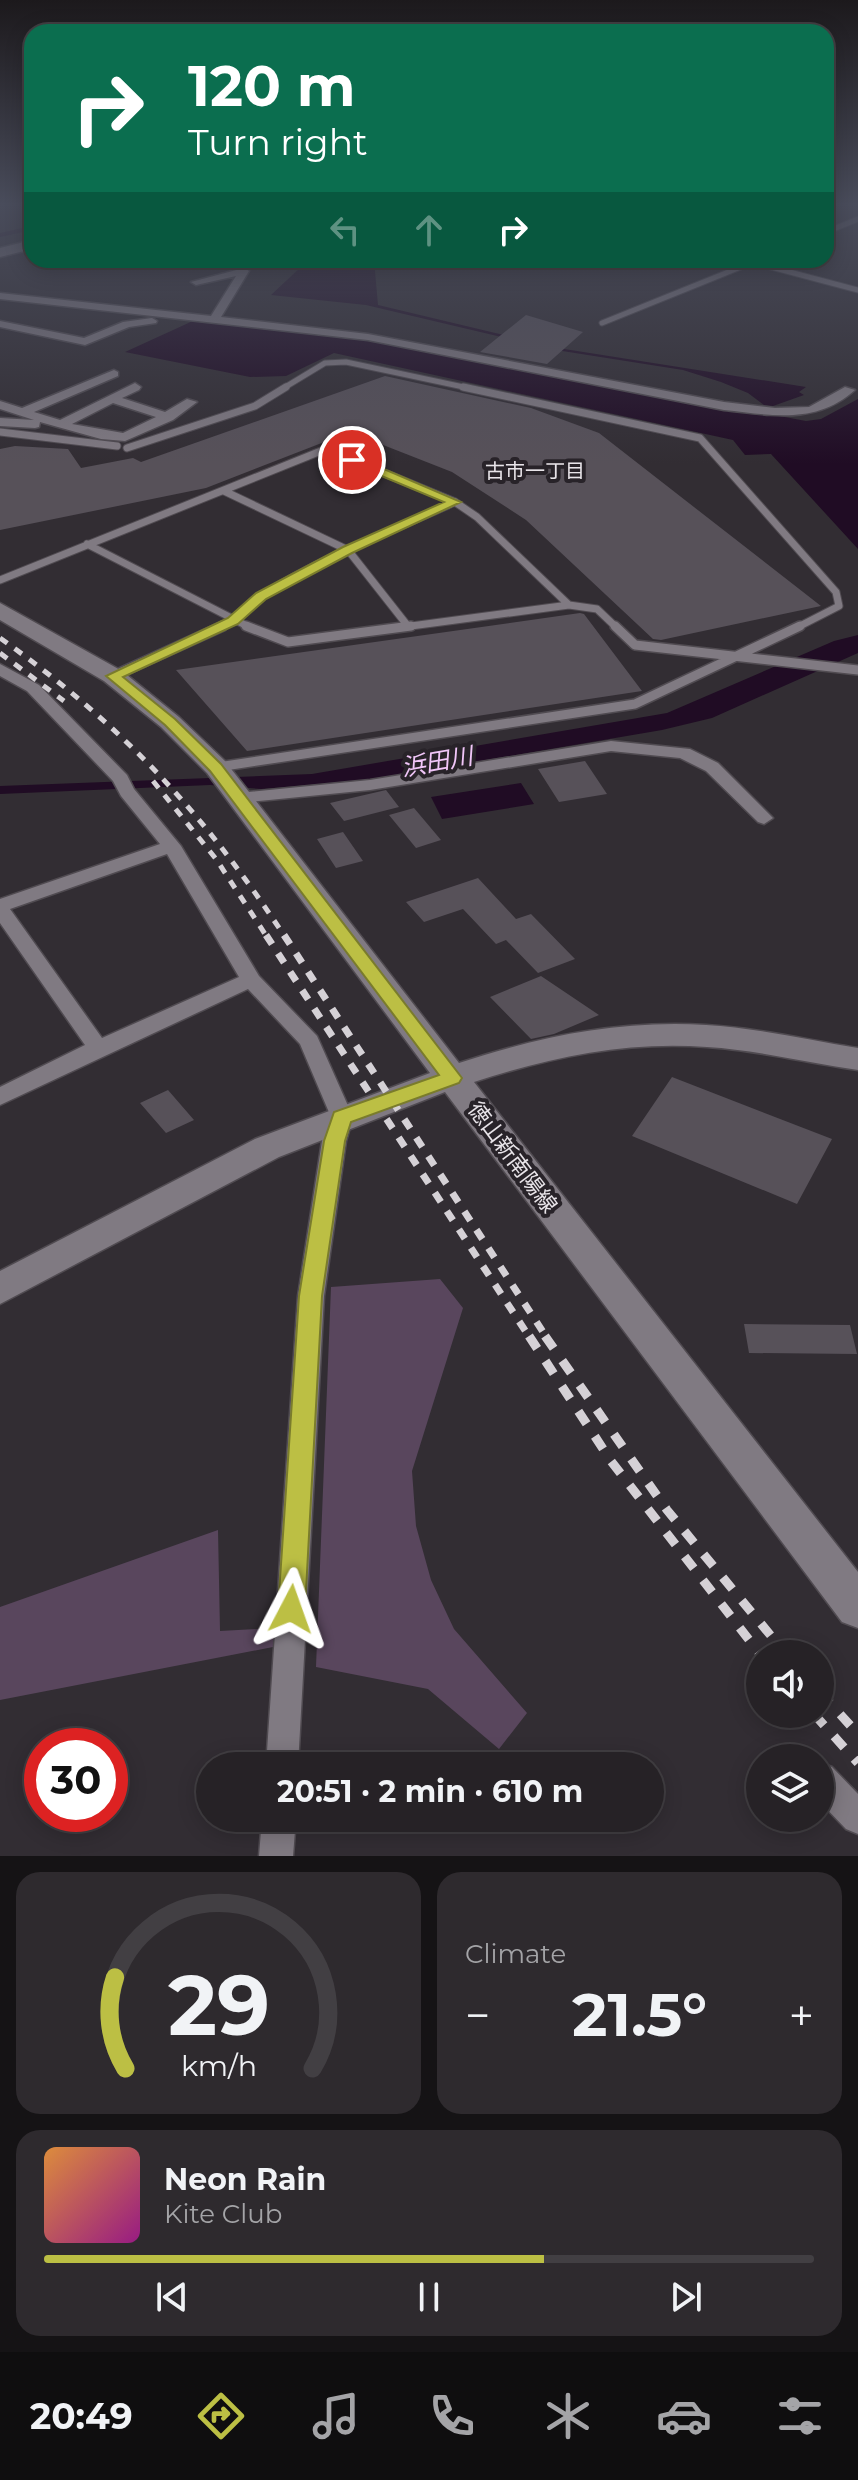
<!DOCTYPE html>
<meta charset="utf-8">
<style>
:root{--surface:#262226;--page:#2e2a2e;--text:#f1f3f6;--muted:#a4a4a7;--line:#423f43;--accent:#bcbf44}
body{margin:0;font-family:Montserrat,"Noto Sans JP",sans-serif;background:var(--page);color:var(--text);height:100vh;display:flex;flex-direction:column;font-size:30px;white-space:nowrap}
*{box-sizing:border-box;margin:0}
p{font-size:26px;color:var(--muted)}
.icon{flex:none;width:44px;height:44px;fill:none;stroke:currentColor;stroke-width:2;stroke-linecap:round;stroke-linejoin:round}
.map{position:relative;height:1856px;overflow:hidden}
.sheet{display:flex;flex-direction:column;gap:16px;padding:16px;background:#151315;flex:1}
.sheet>*{flex:none}
.hud{position:absolute;left:24px;top:24px;width:810px;height:244px;border-radius:24px;box-shadow:0 4px 20px #0003,0 0 0 2px var(--line);background:#0b6e4f;color:#fff;overflow:hidden}
.tools{position:absolute;left:746px;top:1640px;display:grid;gap:16px}
.tools a{display:grid;place-items:center;width:88px;height:88px;border-radius:50%;background:var(--surface);box-shadow:0 4px 20px #0003,0 0 0 2px var(--line);font-size:40px}
.speed{position:absolute;left:24px;top:1728px;display:flex;gap:16px;font-size:40px;font-weight:700;text-align:center}
.speed>*{display:grid;place-content:center;width:104px;height:104px;border-radius:50%;background:var(--surface);box-shadow:0 4px 20px #0003,0 0 0 2px var(--line);line-height:1}
.speed .limit{border:12px solid #d22;background:#fff;color:#111}
.pin{position:absolute;display:grid;place-items:center;width:68px;height:68px;color:#fff;margin:-34px;border:4px solid #fff;border-radius:50%;box-shadow:0 2px 8px #0007}
.me{position:absolute;width:88px;margin:-44px;rotate:4deg;stroke-linejoin:round;filter:drop-shadow(0 0 6px #0008)}
.turn{display:flex;align-items:center;gap:28px;height:168px;padding:0 32px;font-size:36px}
.turn .icon{width:104px;height:104px;stroke-width:2.5}
.turn b{display:block;font-size:56px;line-height:68px}
.lanes{display:flex;align-items:center;height:76px;padding:0 32px;background:#0003;justify-content:center;gap:40px;direction:ltr}
.lanes .off{opacity:.35}
.big{font-size:60px;font-weight:700;line-height:1.1}
.sheet .widget{flex:1;display:flex;flex-direction:column;justify-content:center;gap:12px;min-width:0;padding:0 28px;border-radius:24px;background:var(--page)}
.sheet .dial{align-items:center;gap:0}
.dial svg{height:208px;overflow:visible;fill:none;stroke:var(--line);stroke-width:7;stroke-linecap:round;text-anchor:middle}
.dial text{fill:var(--text);stroke:none}
.song{display:flex;align-items:center;gap:24px}
.cover{width:96px;height:96px;border-radius:12px;background:linear-gradient(135deg,hsl(30 70% 55%),hsl(310 70% 35%))}
.played{height:8px;border-radius:4px;background:linear-gradient(90deg,var(--accent) 65%,var(--line) 65%)}
.keys{display:flex;justify-content:space-around;direction:ltr}
.heat{display:flex;justify-content:space-between;align-items:center;font-size:44px;direction:ltr}
.sheet .tiles{flex:1;display:grid;gap:16px;grid-template-columns:1fr 1fr}
.widget:last-child{grid-column:span 2}
.trip{position:absolute;left:196px;top:1752px;width:468px;height:80px;border-radius:40px;background:var(--surface);box-shadow:0 4px 20px #0003,0 0 0 2px var(--line);font-weight:700;line-height:80px;text-align:center}
.tab-bar{display:flex;height:128px;justify-content:space-around;align-items:center;background:#0f0e0f;color:var(--muted)}
.tab-bar .icon{width:56px;height:56px}
.tab-bar .on{color:var(--accent)}
.tab-bar b{font-size:36px;color:var(--text)}
.map>svg:first-child{display:block}
.green{fill:#59465d}
.water{fill:#200c24}
.lines{fill:none;stroke-linecap:round;stroke-linejoin:round}
.stream{stroke:#200c24;stroke-width:4}
.building{fill:#575159}
.lane-far2-casing{stroke:#504b51;stroke-width:7}
.lane-far1-casing{stroke:#504b51;stroke-width:9}
.lane-casing{stroke:#504b51;stroke-width:12}
.street-casing{stroke:#504b51;stroke-width:3}
.secondary-casing{stroke:#504b51;stroke-width:3}
.lane-far2{stroke:#807a82;stroke-width:5}
.lane-far1{stroke:#807a82;stroke-width:7}
.lane{stroke:#807a82;stroke-width:9}
.street{fill:#807a82;fill-rule:evenodd}
.secondary{fill:#807a82;fill-rule:evenodd}
.rail-far2{stroke:#d5d1d6;stroke-width:5;stroke-dasharray:9 9;stroke-linecap:butt}
.rail-far1{stroke:#d5d1d6;stroke-width:7;stroke-dasharray:11 11;stroke-linecap:butt}
.rail{stroke:#d5d1d6;stroke-width:9;stroke-dasharray:15 15;stroke-linecap:butt}
.route{fill:#bcbf44;stroke:#7a7c2c;stroke-width:2}
.labels{text-anchor:middle;stroke-width:8;stroke-linejoin:round;paint-order:stroke}
.far-neighbourhood-label{font-size:20px;fill:#e8e4e9;stroke:#282329}
.street-label{font-size:22px;fill:#e8e4e9;stroke:#282329}
.water-label{font-size:24px;font-style:italic;fill:#f1c6f9;stroke:#282329}
</style>
<div class="map">
<svg width="858" height="1856" viewBox="0 0 858 1856">
<rect width="100%" height="100%" fill="#322d33"/>
<path class="green" d="M440,1279L463,1308L412,1471L416,1526L431,1580L454,1629L527,1713L499,1749L428,1689L316,1667L331,1287Z
M218,1530L220,1631L275,1628L273,1647L0,1700V1607Z"/>
<path class="water" d="M374,260L378,305L558,348L806,387L799,392L804,395L773,406L764,405L748,393L721,382L683,370L556,350L366,305L271,295L302,266Z
M195,320L366,339L806,421L821,419L858,399V549L771,454L745,455L733,440L334,353L286,376L250,377L125,352Z
M858,635V653L712,718L662,730L368,780L261,789L210,785L0,794V786L312,774L667,713L834,641Z
M521,783L534,804L442,819L431,797Z"/>
<g class="lines">
<path class="stream" d="M0,235L32,228"/>
</g>
<path class="building" d="M526,315L583,332L547,364L480,352Z
M385,376L531,408L599,433L821,606L661,640L653,639L526,520L452,472L350,432L206,488L0,530V449L15,446L68,449L81,468L133,458L141,462Z
M580,613L584,614L642,691L247,751L176,670Z
M585,761L607,794L559,802L538,769Z
M386,790L399,807L344,821L330,803Z
M414,808L441,840L416,848L389,815Z
M343,832L363,861L336,868L317,839Z
M478,878L516,919L531,914L575,959L538,973L506,940L496,944L463,909L424,922L406,902Z
M541,976L599,1015L554,1034L531,1039L490,997Z
M672,1077L832,1139L797,1204L632,1136Z
M168,1090L194,1120L166,1133L140,1103Z
M744,1324L850,1325L857,1354L749,1353Z"/>
<g class="lines">
<g class="lane-far2-casing">
<path id="lane-far2" d="M826,232L858,219
M752,262L858,290
M602,323L758,260
M282,389L325,363L346,362L473,389"/>
</g>
<g class="lane-far1-casing">
<path id="lane-far1" d="M463,387L700,438L836,592L839,606L796,628
M0,432L117,446
M127,448L255,406L286,387
M224,491L348,550L407,625
M87,544L251,628
M0,580L326,449L455,502L477,517L569,605
M218,628C236,620 247,605 263,595C323,557 391,531 455,502
M396,628L569,605L597,609L617,628"/>
</g>
<g class="lane-casing">
<path id="lane" d="M246,626L288,642L411,626
M615,626L635,645L858,670
M113,676L223,626
M218,767L635,704L800,626"/>
</g>
<g class="street-casing">
<path id="street" d="M244,268L249,271L221,317L368,334L724,402L775,408L809,407L845,387L855,390C816,425 772,415 724,410L368,340L0,299V293L211,316L236,276L196,285L191,282Z
M152,318L157,321L156,323L129,327L85,345L0,327V321L84,338L123,322Z
M114,370L118,372V376L34,412L60,420L135,383L141,387L139,390L122,398L165,412L187,399L197,402L173,420L125,441L101,439L40,422L39,427L35,428L0,426V418L34,420L0,409V401L22,408ZM113,403L156,417L123,433L72,424Z
M0,664L39,685L127,775L134,789L181,846L259,976L317,1036L353,1117L346,1141L324,1296L298,1766H266L298,1296L322,1141L331,1117L300,1044L248,989L0,1105V1087L85,1045L0,923V899L160,844L121,796L113,781L27,691L0,676ZM167,854L239,977L102,1038L10,909Z
M611,741L690,749L718,763L773,818L764,824L758,822L706,771L680,758L611,751L370,790L239,803L230,798L239,793L370,780Z
M820,1763L832,1767L858,1794V1834L846,1829L820,1802Z
M262,1818H296L293,1856H259Z"/>
</g>
<g class="secondary-casing">
<path id="secondary" d="M32,240V249L0,257V248Z
M0,603L122,671L179,717L225,761L459,1063C541,1036 620,1020 706,1025C757,1028 808,1040 858,1048V1070C808,1063 757,1050 707,1047C626,1041 551,1057 474,1082L858,1572V1628L842,1622L445,1092L279,1157L0,1304V1271L255,1139L430,1073L207,773L161,727L104,681L0,620Z"/>
</g>
<use href="#lane-far2" class="lane-far2"/>
<use href="#lane-far1" class="lane-far1"/>
<use href="#lane" class="lane"/>
<use href="#street" class="street"/>
<use href="#secondary" class="secondary"/>
<path class="rail-far2" d="M0,638C121,724 204,813 285,937
M0,653L64,701
M153,781L216,859L267,937"/>
<path class="rail-far1" d="M266,935L530,1338
M284,935L547,1338"/>
<path class="rail" d="M529,1336L611,1461L760,1654
M545,1336L667,1510L786,1654
M820,1692L858,1734
M814,1714L858,1763"/>
</g>
<linearGradient id="sky" x2="0" y2="1"><stop stop-color="#1c191c"/><stop offset="0.44" stop-color="#494c5b"/><stop offset="1" stop-color="#494c5b" stop-opacity="0"/></linearGradient>
<rect width="858" height="464" fill="url(#sky)"/>
<path class="route" d="M348,457H356L461,502L352,553L266,599L238,624L123,677L175,719L221,764L462,1078L459,1083L351,1122L345,1141L322,1296L305,1609L301,1619L291,1622L282,1619L278,1609L299,1296L324,1141L334,1112L439,1075L210,771L165,725L106,676L228,618L256,593L343,547L444,502L348,462Z"/>
<g class="labels">
<g class="far-neighbourhood-label">
<text x="535" y="478">古市一丁目</text>
</g>
<g class="street-label">
<text transform="translate(513 1157) rotate(53)" y="8">徳山新南陽線</text>
</g>
<g class="water-label">
<text transform="translate(437 762) rotate(-10)" y="8">浜田川</text>
</g>
</g>
</svg>
<div class="tools">
<a><svg class="icon" aria-label="sound" viewBox="0 0 24 24"><path d="M4 9h4l5-4v14l-5-4H4zM17 9q2 3 0 6"/></svg></a>
<a><svg class="icon" aria-label="layers" viewBox="0 0 24 24"><path d="M12 4l9 5-9 5-9-5zM3 14l9 5 9-5"/></svg></a>
</div>
<div class="speed"><div class="limit">30</div></div>
<div class="pin" style="left:352px;top:460px;background:#d93025"><svg class="icon" aria-label="arrive" viewBox="0 0 24 24"><path d="M6 21V4h12l-3 4 3 4H6"/></svg></div>
<svg class="me" style="left:291px;top:1609px" viewBox="-20 -20 40 40"><path d="M0-17L14 15 0 8-14 15z" fill="#bcbf44" stroke="#fff" stroke-width="4"/></svg>
<div class="trip">20:51 · 2 min · 610 m</div>
<div class="hud">
<div class="turn"><svg class="icon" aria-label="right" viewBox="0 0 24 24"><path d="M7 20v-9h11M14 6l5 5-5 5"/></svg><div><b>120 m</b>Turn right</div></div>
<div class="lanes"><svg class="icon off" aria-label="left" viewBox="0 0 24 24"><path d="M17 20v-9H6M10 6l-5 5 5 5"/></svg><svg class="icon off" aria-label="ahead" viewBox="0 0 24 24"><path d="M12 20V5M6 11l6-6 6 6"/></svg><svg class="icon" aria-label="right" viewBox="0 0 24 24"><path d="M7 20v-9h11M14 6l5 5-5 5"/></svg></div>
</div>
</div>
<section class="sheet">
<div class="tiles">
<div class="widget dial"><svg viewBox="0 0 100 80">
<path d="M14 69A42 42 0 1 1 86 69"/>
<path d="M14 69A42 42 0 0 1 10 34" stroke="#bcbf44"/>
<text x="50" y="56" font-size="32" font-weight="700">29</text>
<text x="50" y="72" font-size="11">km/h</text>
</svg></div>
<div class="widget"><p>Climate</p>
<div class="heat"><a>−</a><b class="big">21.5°</b><a>+</a></div>
</div>
<div class="widget">
<div class="song"><i class="cover"></i><div><b>Neon Rain</b><p>Kite Club</p></div></div>
<div class="played"></div>
<div class="keys"><svg class="icon" aria-label="previous" viewBox="0 0 24 24"><path d="M18 5L8 12l10 7zM5 5v14"/></svg><svg class="icon" aria-label="pause" viewBox="0 0 24 24"><path d="M8 5v14M16 5v14"/></svg><svg class="icon" aria-label="next" viewBox="0 0 24 24"><path d="M6 5l10 7-10 7zM19 5v14"/></svg></div>
</div>
</div>
</section>
<nav class="tab-bar">
<b>20:49</b>
<svg class="icon on" aria-label="directions" viewBox="0 0 24 24"><path d="M12 3l9 9-9 9-9-9zM9 14v-3h6M13 9l2 2-2 2"/></svg>
<svg class="icon" aria-label="music" viewBox="0 0 24 24"><path d="M9 18V5l10-2v13"/><circle cx="6" cy="18" r="3"/><circle cx="16" cy="16" r="3"/></svg>
<svg class="icon" aria-label="phone" viewBox="0 0 24 24"><path d="M5 4h4l2 5-3 2q2 4 5 5l2-3 5 2v4C11 20 4 13 5 4z"/></svg>
<svg class="icon" aria-label="climate" viewBox="0 0 24 24"><path d="M12 3v18M4 7l16 10M4 17L20 7"/></svg>
<svg class="icon" aria-label="car" viewBox="0 0 24 24"><path d="M5 17H2v-5l4-1 3-4h7l3 4 3 1v5h-3M9 17h6M6 11h13"/><circle cx="7" cy="17" r="2"/><circle cx="17" cy="17" r="2"/></svg>
<svg class="icon" aria-label="filters" viewBox="0 0 24 24"><path d="M4 7h16M4 17h16"/><circle cx="9" cy="7" r="2"/><circle cx="15" cy="17" r="2"/></svg>
</nav>
